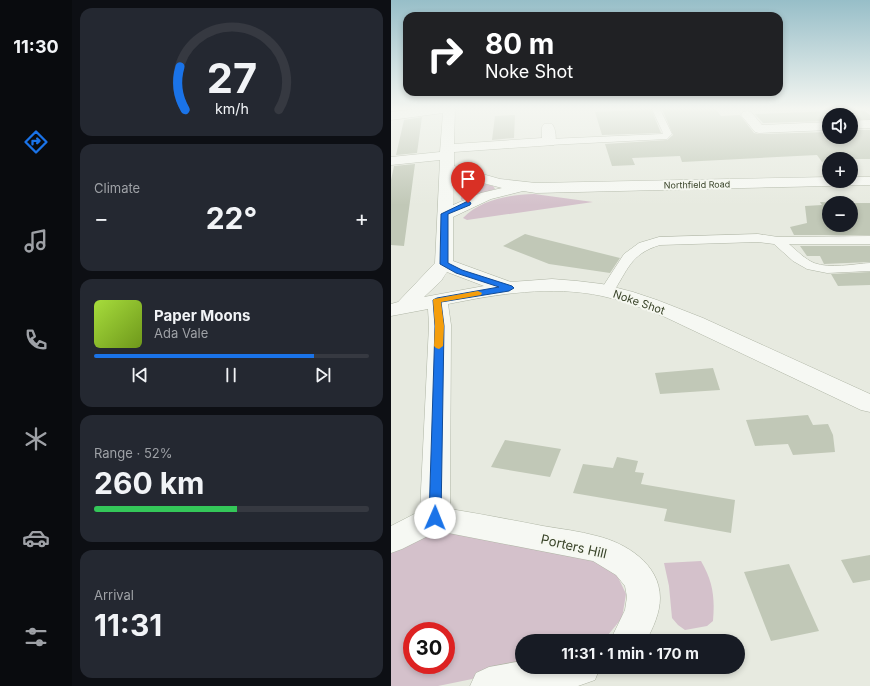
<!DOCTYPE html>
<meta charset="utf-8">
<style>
:root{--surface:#171b24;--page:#242831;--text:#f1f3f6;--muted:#9ea1a6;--line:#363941;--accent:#1a73e8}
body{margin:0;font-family:Inter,sans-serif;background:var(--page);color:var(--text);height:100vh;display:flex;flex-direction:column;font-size:15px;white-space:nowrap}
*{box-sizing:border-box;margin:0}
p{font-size:13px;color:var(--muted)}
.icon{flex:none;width:22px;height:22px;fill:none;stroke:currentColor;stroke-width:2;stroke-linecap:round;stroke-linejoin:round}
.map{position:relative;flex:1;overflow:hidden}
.drawer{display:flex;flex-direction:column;gap:8px;padding:8px;background:#0d0f14;width:319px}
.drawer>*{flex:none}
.top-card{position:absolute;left:12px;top:12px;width:380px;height:84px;border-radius:12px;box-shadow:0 2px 6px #0003;background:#202124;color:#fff;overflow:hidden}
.fabs{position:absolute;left:431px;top:108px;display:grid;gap:8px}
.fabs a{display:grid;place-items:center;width:36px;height:36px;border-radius:50%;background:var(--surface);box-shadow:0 2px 6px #0003;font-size:20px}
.speed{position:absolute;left:12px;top:622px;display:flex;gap:8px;font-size:20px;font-weight:700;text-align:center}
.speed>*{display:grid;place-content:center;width:52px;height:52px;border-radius:50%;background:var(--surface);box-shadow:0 2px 6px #0003;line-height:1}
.speed .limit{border:6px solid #d22;background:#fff;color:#111}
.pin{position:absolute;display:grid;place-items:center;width:34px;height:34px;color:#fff;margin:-41px -17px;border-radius:50% 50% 50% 0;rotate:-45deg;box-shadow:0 0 4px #0007}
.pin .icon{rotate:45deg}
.me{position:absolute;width:44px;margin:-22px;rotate:1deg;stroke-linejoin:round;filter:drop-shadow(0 0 3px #0008)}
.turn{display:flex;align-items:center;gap:14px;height:84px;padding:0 16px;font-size:18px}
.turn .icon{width:52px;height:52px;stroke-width:2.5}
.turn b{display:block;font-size:28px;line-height:34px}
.big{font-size:30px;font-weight:700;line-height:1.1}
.drawer .tile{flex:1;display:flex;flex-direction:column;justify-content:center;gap:6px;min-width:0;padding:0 14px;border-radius:12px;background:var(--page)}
.drawer .dial{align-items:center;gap:0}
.dial svg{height:104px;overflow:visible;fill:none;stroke:var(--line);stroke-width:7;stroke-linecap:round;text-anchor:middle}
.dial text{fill:var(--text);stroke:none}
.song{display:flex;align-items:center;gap:12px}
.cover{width:48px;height:48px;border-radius:6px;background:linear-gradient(135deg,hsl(80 70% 55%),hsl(80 70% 35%))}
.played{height:4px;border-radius:2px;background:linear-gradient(90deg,var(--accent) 80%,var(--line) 80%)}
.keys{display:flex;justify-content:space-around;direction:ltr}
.heat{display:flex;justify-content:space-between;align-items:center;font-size:22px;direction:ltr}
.charge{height:6px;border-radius:3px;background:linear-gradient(90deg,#34c759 52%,var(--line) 0)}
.trip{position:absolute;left:124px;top:634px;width:230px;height:40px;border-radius:20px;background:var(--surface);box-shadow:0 2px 6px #0003;font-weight:700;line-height:40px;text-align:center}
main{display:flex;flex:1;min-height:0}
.dock{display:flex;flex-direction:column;width:72px;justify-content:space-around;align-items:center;background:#090b0e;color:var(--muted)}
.dock .icon{width:28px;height:28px}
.dock .on{color:var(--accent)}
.dock b{font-size:18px;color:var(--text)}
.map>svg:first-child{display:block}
.green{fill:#d4c1cb;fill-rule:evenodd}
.building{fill:#c1c8b7}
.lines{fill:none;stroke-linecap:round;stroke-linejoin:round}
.lane-casing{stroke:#afb5a5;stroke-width:1}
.street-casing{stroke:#afb5a5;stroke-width:1}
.lane{fill:#f6f8f3;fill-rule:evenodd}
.street{fill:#f6f8f3;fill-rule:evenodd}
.route{fill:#1a73e8;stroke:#114b97}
.slow{fill:#f59e0b}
.labels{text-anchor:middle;stroke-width:4;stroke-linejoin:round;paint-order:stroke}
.far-street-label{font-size:9px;fill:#384328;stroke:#f5f7f0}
.street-label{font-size:11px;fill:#384328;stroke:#f5f7f0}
.near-street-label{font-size:13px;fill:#384328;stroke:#f5f7f0}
</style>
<main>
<nav class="dock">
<b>11:30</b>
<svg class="icon on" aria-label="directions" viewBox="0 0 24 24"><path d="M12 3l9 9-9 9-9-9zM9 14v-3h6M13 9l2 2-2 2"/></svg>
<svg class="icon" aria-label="music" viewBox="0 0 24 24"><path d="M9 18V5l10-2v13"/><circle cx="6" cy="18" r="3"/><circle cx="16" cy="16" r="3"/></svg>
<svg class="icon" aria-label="phone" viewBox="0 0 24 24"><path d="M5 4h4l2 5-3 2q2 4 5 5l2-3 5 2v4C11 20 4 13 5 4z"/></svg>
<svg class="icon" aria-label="climate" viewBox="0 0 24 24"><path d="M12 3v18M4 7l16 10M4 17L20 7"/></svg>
<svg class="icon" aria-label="car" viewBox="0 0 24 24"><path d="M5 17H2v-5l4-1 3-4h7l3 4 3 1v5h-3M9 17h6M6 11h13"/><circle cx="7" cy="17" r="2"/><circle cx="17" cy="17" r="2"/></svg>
<svg class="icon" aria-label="filters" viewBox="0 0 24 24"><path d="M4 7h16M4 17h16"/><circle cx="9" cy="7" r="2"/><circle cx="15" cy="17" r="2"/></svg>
</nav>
<section class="drawer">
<div class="tile dial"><svg viewBox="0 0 100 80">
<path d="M14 69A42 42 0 1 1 86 69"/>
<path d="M14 69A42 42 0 0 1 10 36" stroke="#1a73e8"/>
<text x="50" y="56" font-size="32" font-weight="700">27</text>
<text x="50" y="72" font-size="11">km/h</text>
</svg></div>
<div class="tile"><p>Climate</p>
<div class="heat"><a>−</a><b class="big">22°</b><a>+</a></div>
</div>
<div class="tile">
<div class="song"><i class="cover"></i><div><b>Paper Moons</b><p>Ada Vale</p></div></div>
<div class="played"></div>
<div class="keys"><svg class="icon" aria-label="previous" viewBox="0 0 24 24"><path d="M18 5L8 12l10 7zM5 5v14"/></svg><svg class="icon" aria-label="pause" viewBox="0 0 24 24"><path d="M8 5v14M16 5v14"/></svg><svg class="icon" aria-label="next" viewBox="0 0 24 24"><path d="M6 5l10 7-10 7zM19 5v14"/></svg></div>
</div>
<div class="tile"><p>Range · 52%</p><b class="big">260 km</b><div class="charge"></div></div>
<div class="tile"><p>Arrival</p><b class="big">11:31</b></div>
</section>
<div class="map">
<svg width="479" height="686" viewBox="0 0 479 686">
<rect width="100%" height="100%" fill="#e7eae0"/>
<path class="green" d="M71,178L102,186L104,189L70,200Z
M143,194L202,202L76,220L72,218C90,199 119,195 143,194Z
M61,531L203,560L225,573L235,594L231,618L212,641H131V667H139L47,686H0V551L42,533ZM21,631H55V665H21Z
M310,561C322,582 324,597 322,621L316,626L294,630L287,625L281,618L278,586L273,563Z"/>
<path class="building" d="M257,109H260L270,133L211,135L204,112Z
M271,109H325L330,116L349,115L363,133L368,134L438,132V137H460V130H479V159H438V161L431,162L426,155L291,162L289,156L241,158L244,165L221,166L214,144L276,140L282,135Z
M472,110L479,115V119L460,120V115H438V121L372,123L364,114Z
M124,115L123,138L101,140L104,116Z
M31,117L26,153L5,155L13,120Z
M24,164L13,246L0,245V180L3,166Z
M429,202L456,203H438V225H460V203H479V235H403L399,227L416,223L414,206L431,205Z
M134,234L145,237L229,258L219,273L158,264L112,246Z
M409,246H479V262L433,264L429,256H416Z
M479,272V285L447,286L440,274Z
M322,368L329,390L269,394L264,373Z
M417,415L422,425L437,424L442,435L444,452L402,455L397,444L364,446L355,420Z
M114,440L170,449L159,477L100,467Z
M226,457L247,461L244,472L253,473L250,484L344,500L340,533L273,521L276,509L182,493L192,464L222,468Z
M479,555V580L462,583L450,560Z
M398,564L428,631L380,641L353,572Z"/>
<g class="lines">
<g class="lane-casing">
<path id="lane" d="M261,109H269L281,134L276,139L158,145L154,142L158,139L271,134L272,133Z
M367,234L387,237L479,236V244H398C406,251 414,259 423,263C439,269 462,264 479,263V271L436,273L416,269L402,261L383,244L367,242L269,245C239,254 237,270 221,294H211L209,291L233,254L248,243L268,237Z"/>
</g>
<g class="street-casing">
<path id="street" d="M28,109H64L63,144L151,138V127L153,124H161C165,129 166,140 163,145L63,152V166L109,179L145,183L438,177V181H460V177H479V185L145,193L132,191L100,199L62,217V261L120,282L161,279L186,281L211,284L242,292L266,300L312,318L479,394V412L470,410L274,317C254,309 233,301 211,296C160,285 107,294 57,304L60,325L59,509C90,514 121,520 152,526C170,529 188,531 206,536C235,543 269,564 269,598C269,613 262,628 255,641H219L234,610L236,597L234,586L225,575L202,561L47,531L11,549L0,553V526L29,511L38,325L37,309L0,316V304L7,302L44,263L49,160L0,165V157L49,152L52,113L0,120V112ZM62,175L111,188L90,193L62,205ZM56,272L93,286L33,297L50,281Z
M356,111L360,112L371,125L438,122V130L368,133L364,132L350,115L352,112Z
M479,120V128L460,129V121Z
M131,661V667H209L204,680L187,686H79L85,673L98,667Z"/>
</g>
<use href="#lane" class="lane"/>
<use href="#street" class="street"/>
</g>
<linearGradient id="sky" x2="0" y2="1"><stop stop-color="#97bec8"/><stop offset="0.53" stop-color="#f4f6f1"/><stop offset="1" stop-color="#f4f6f1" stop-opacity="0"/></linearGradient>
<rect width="479" height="205" fill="url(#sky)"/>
<path class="route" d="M77,201L80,203L79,205L57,214V263L71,270L121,286L123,288L118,291L50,302L53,326L50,518L48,522L44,523L39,522L38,518L44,326L42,300L46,298L108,287L65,273L49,264L50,214Z"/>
<path class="slow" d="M87,291L91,293L90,295L50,302L53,326L52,346L48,349L45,348L43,346L44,326L42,300L43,299Z"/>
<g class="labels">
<g class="far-street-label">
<text transform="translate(306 185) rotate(-1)" y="3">Northfield Road</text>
</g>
<g class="street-label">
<text transform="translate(248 302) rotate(19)" y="4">Noke Shot</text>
</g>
<g class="near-street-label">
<text transform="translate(183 546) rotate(13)" y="5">Porters Hill</text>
</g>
</g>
</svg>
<div class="fabs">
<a><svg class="icon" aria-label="sound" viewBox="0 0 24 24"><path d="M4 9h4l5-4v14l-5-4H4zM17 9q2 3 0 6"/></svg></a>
<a>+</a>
<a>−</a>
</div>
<div class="speed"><div class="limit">30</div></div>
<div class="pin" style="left:77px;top:203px;background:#d93025"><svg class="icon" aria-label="arrive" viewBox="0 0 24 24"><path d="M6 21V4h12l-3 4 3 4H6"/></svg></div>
<svg class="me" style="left:44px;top:518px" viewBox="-20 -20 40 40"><circle r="19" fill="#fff"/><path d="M0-13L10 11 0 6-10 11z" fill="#1a73e8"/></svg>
<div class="trip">11:31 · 1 min · 170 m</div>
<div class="top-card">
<div class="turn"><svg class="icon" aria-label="right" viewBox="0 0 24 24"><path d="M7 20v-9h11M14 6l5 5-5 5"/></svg><div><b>80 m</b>Noke Shot</div></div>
</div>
</div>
</main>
